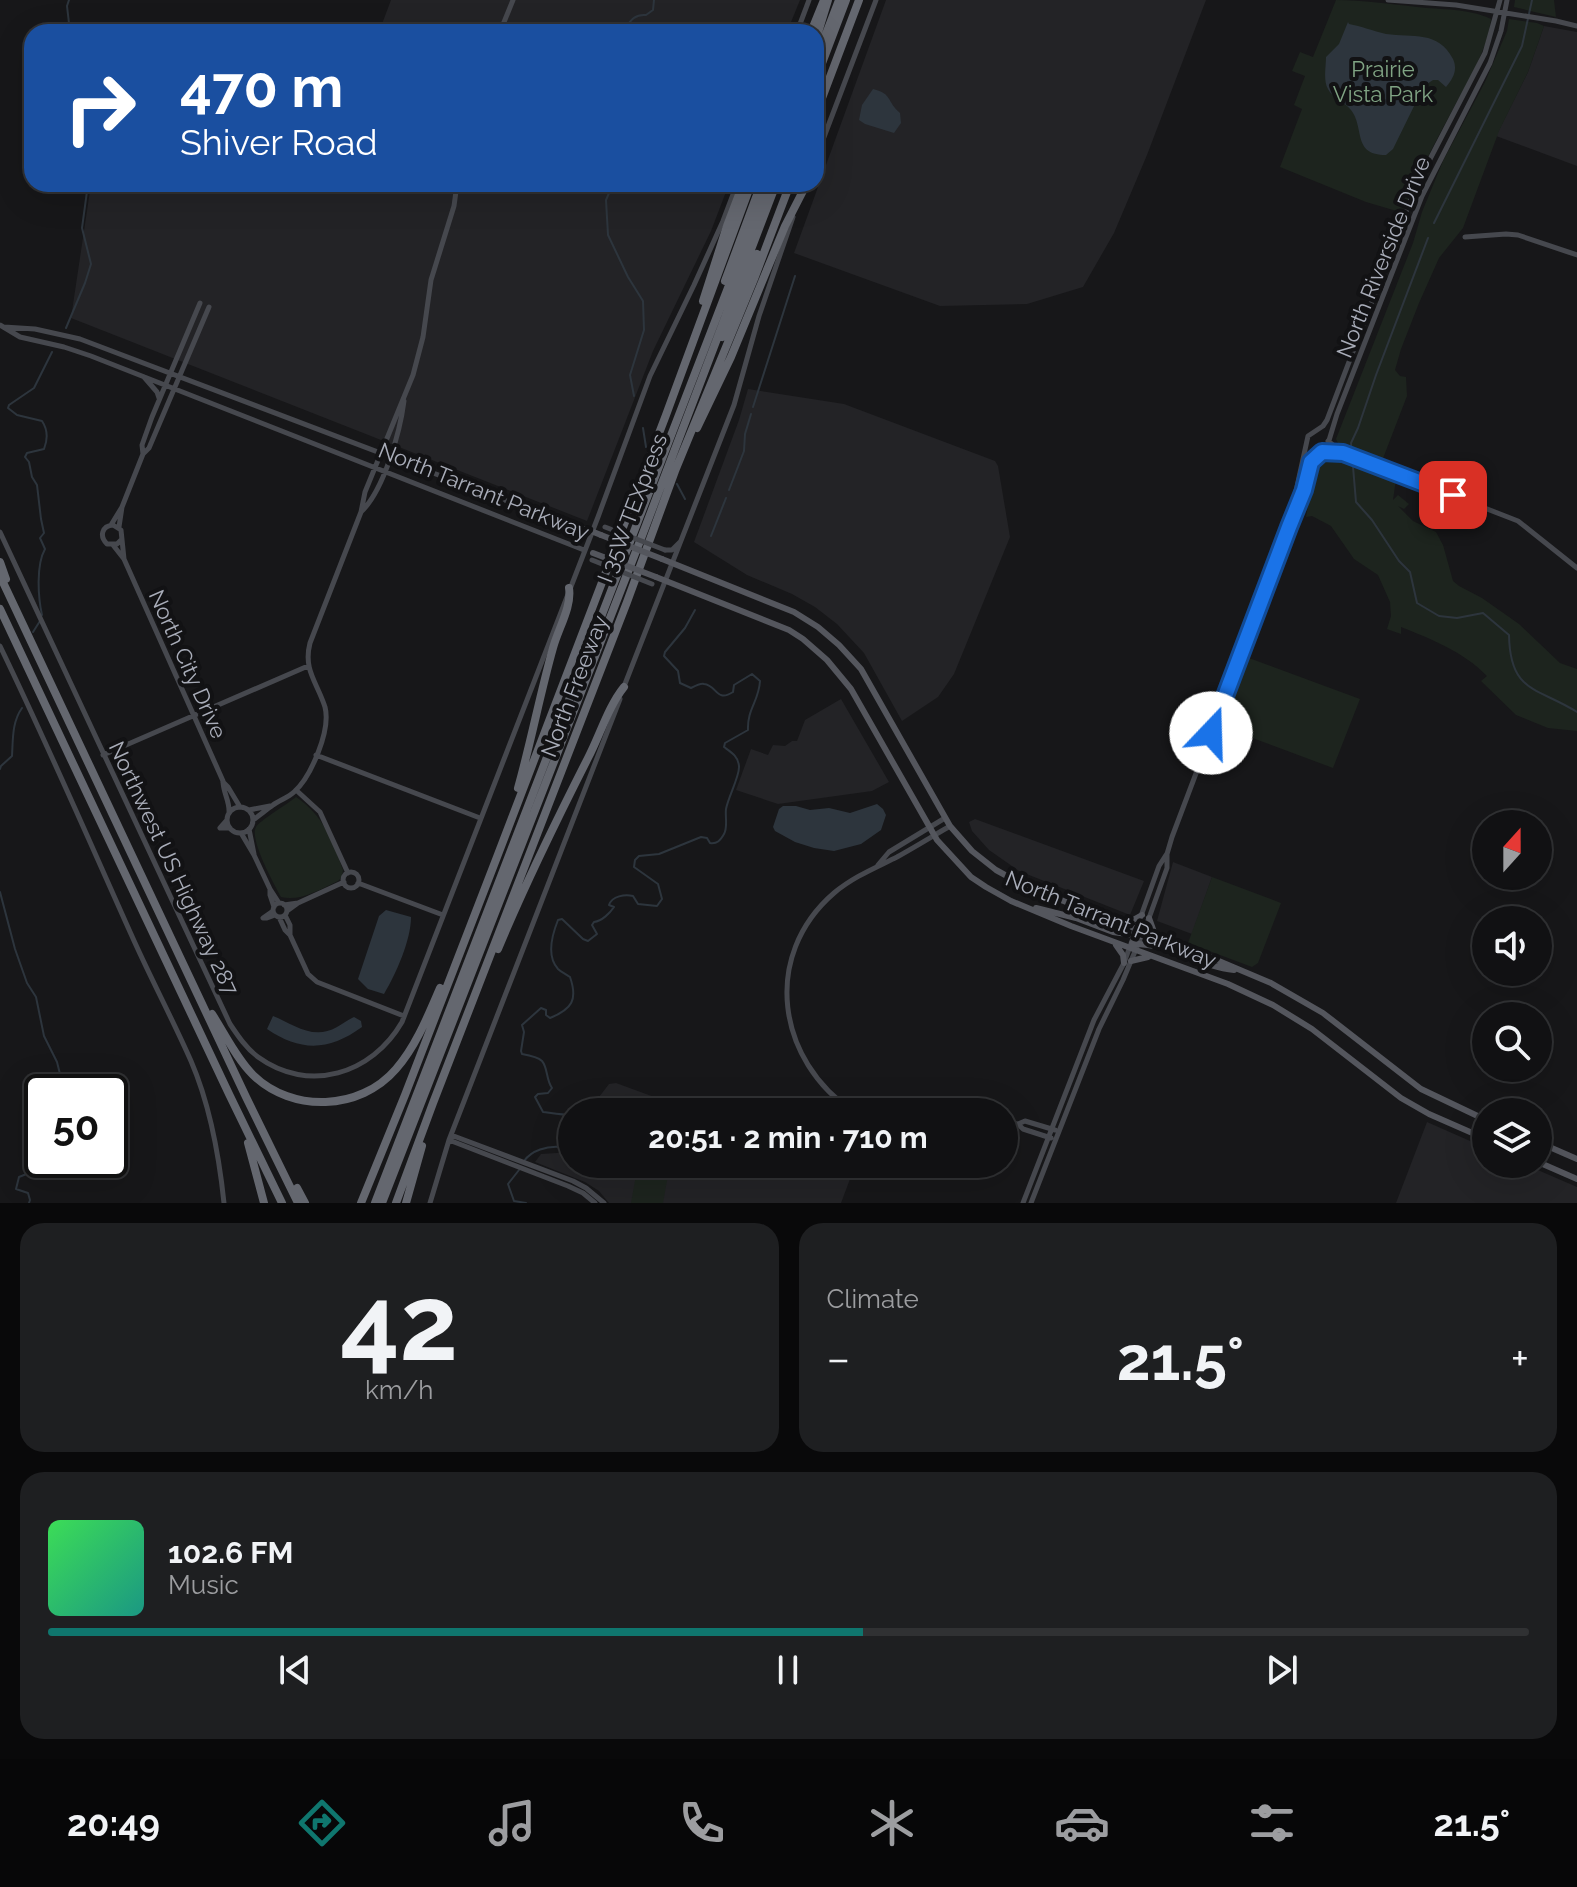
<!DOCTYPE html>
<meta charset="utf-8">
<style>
:root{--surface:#111113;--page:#1e1f21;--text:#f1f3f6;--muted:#9c9da0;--line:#303133;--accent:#0f766e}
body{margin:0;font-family:Raleway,sans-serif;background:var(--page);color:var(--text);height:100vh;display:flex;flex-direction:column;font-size:30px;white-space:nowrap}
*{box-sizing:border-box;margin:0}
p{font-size:26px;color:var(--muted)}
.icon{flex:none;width:44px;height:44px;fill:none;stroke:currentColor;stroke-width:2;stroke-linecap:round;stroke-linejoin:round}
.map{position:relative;height:1203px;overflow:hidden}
.sheet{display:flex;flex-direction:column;gap:20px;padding:20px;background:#09090a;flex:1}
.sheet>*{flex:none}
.top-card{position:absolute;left:24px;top:24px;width:800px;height:168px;border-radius:24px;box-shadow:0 8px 32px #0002,0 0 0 2px var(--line);background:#1a4fa0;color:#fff;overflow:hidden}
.needle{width:52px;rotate:21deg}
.fabs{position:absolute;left:1472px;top:810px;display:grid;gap:16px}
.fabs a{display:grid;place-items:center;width:80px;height:80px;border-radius:50%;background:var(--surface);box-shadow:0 8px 32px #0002,0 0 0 2px var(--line);font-size:40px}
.speed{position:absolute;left:24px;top:1074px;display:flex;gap:16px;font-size:40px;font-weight:700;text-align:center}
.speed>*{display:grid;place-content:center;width:104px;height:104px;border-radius:50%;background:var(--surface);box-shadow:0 8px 32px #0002,0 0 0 2px var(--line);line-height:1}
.speed .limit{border:4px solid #111;border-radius:12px;background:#fff;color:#111}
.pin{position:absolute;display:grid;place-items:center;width:68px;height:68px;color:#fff;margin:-34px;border-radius:16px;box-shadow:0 4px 12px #0006}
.me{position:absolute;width:88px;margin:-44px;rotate:21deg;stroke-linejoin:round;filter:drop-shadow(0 0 6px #0008)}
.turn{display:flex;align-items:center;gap:28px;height:168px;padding:0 24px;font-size:36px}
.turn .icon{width:104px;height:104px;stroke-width:2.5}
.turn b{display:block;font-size:56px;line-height:68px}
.big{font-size:60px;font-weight:700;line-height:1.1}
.sheet .tile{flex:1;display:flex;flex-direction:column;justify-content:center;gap:12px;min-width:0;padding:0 28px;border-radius:24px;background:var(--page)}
.sheet .dial{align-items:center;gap:0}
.dial b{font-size:104px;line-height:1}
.song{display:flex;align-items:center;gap:24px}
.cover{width:96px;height:96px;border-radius:12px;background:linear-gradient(135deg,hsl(130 70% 55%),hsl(170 70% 35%))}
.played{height:8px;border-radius:4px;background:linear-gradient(90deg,var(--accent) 55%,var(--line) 55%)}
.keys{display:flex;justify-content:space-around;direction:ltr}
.heat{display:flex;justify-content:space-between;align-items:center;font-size:44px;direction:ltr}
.sheet .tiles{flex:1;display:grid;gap:20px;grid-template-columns:1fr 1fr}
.tile:last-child{grid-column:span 2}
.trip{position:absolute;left:558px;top:1098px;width:460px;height:80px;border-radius:40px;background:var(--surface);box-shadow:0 8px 32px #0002,0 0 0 2px var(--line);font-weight:700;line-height:80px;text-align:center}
.menu{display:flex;height:128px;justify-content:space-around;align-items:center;background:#070708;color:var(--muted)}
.menu .icon{width:56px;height:56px}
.menu .on{color:var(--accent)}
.menu b{font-size:36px;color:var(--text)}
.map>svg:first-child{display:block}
.built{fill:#232326}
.green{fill:#1d241e}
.water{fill:#2d353d}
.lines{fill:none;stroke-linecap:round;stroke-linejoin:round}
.stream{stroke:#2d353d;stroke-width:2}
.secondary{stroke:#46484e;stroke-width:5}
.primary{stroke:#54565d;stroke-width:6}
.highway{stroke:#64676f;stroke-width:8}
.secondary-bridge{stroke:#46484e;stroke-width:5}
.primary-bridge{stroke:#54565d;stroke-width:6}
.route-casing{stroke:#114b97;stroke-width:20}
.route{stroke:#1a73e8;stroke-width:14}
.labels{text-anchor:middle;stroke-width:8;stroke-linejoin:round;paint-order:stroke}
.park-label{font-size:22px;fill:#80a484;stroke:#121214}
.street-label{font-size:22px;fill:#a9adb9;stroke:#121214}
</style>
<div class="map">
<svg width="1577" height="1203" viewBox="0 0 1577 1203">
<rect width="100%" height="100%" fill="#171719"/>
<path class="built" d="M391,0H800L787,32H379Z
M886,0H1206L1147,155L1114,233L1083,287L1027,304L940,306L794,253Z
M1544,26L1577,32V166L1496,136L1528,72Z
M91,184H729L711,231L653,351L587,521L71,318Z
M748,389L844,404L995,461L998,466L1010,537L954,674L938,697L902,721L864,653L837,624L815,607L792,594L747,575L694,542L739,420Z
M841,699L889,782L872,791L778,804L736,790L751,749L768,755L773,745L785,746L792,741H797L805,720Z
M975,819L1144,881L1130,915L1019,871L989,850L972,831L969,822Z
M1173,862L1212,877L1192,934L1157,921Z
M616,1083L695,1112H595L596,1101L609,1084Z
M1427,1122L1486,1148V1164H1524L1577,1187V1203H1396Z
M572,1152V1164H833L853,1171L841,1203H609L599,1191L585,1182L535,1162L541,1154Z"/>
<path class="green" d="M1336,0C1363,0 1390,4 1417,7C1442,10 1468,8 1491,19C1487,51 1468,81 1453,109C1435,142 1418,175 1404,209L1400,212L1366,202L1280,167L1302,109L1294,105L1305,76L1292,71L1300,52L1313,57Z
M1515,0H1554L1556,17L1514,7Z
M1509,19L1537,23L1544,26L1528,72L1499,131L1463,228L1439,258L1419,303L1401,349L1395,370L1400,376L1406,377L1407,396L1382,461L1339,445L1336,439L1413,243L1422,212L1443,161L1485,82L1507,31Z
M1328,457H1339L1396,479L1393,500L1398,495L1409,504L1404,509L1398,506L1413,521L1436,532L1443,545L1453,581L1459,586L1482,598L1519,624L1560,663L1577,669V731L1548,728L1516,715L1481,681L1487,676C1464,652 1431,639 1401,627V634L1387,629L1391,616L1390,602L1378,575L1354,559L1331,526L1312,516L1306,517L1315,467L1322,459Z
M1249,658L1360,699L1333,768L1223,727Z
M296,797C323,815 333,841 343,870L342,877L338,881C321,889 300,902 281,897C274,884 249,839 256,827C259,821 289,803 296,797Z
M1212,877L1281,903L1258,963L1252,967L1188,943Z
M638,1164H670L663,1203H631Z"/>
<path class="water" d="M1348,22L1349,24C1361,26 1373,31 1386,34C1413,38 1438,30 1453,59C1458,70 1453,79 1446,87L1438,80H1433L1427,84L1425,91L1418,98L1393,149L1386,155C1352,155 1365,128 1351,110C1345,102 1333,99 1328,89C1323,80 1326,67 1326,57L1339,44Z
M873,89C893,94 886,101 900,113L901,123L894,133L865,124L859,120L862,105Z
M877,804L883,809L886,815L881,830L861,844L834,851L814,848L795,842L775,831L773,827L779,809L783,806H796L810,810L829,808L850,813Z
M386,910L411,917C411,940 396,974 384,994L368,989L358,979L379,916Z
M273,1016C293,1024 313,1041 337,1027C343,1024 347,1020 354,1017L361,1021L362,1027C329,1051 301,1052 267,1029Z"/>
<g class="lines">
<path class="stream" d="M69,0L67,6L70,32
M627,32L625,28C631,20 635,14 646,15L653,10L654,0
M613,184L606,200L608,235L628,277L643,301L644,330L630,375L634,396
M1434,223L1522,46L1532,0
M1428,238L1376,375L1358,428L1351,443L1356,502L1372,520L1399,561L1410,572L1417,603L1439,616L1457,618L1483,613L1509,635C1510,693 1537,687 1577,712
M66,328L85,283L91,264L82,228L88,184
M753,407L795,276
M643,428L646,447
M677,484L685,499
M729,490L744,451L745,434L751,414
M711,536L726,498
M42,615C38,597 36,565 45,549L40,538L44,533L41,519L37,485L32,477L29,462L25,457L27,453L44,449C48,439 48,430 42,421L17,415L8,408L9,405L34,388L52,352
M33,632L40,621
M0,769L1,766L12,756C13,739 12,722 22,708
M0,892L15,949L27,983L36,997L44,1036L57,1062L62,1082L57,1092L52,1089L51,1092
M572,1115C562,1115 551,1113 543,1112L535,1097L538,1094L548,1093L552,1088C546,1080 548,1068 542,1061C538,1057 528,1055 522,1054L521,1051L524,1032L522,1025L541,1008L546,1010V1015L550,1018C572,1009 578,1000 570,977C566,974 561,972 558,969C546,956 552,935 558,920L562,919L583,939L588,941L597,934L592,925L594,922C602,921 610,913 614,907L609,905C612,896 625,894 633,896L638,904L657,906L662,899L658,884L634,867L635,860L639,856L659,854L701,837L707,838L710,843C717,844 720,841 724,834C728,827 725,817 726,809C728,797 740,776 739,766C738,756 731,752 724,747L725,743L748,730C747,709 759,701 760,681L752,674L734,685L733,692C716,703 717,685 704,684C701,683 693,687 691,688L680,683L678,671L664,656L665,652L685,628L695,610
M524,1161C532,1150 547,1146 560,1147L562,1150H572
M519,1170L508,1184L514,1201L526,1203
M29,1203L30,1200L28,1193L16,1189L19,1177L29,1173L32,1166V1155L42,1151"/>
<path class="secondary" d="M1388,0L1456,5L1556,21L1577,26
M500,32L513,0
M797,32L809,0
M816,158L876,0
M1465,237L1506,234L1518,235L1577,255
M0,325L20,337L64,347L91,356L584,550
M4,327L35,329L80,339L507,501L591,531
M144,377L157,392L159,398
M1328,441L1343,453L1518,521L1577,568
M143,454L142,445L152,417L200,303
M122,507L143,454L149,448L209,307
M361,512C384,490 400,432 404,401
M1291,514L1308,436L1323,426L1327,420L1415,188L1485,53L1500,0
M111,525L122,507L119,527
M0,532L230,1024C238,1036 246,1048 258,1057C309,1094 372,1074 402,1022L598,517L650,376L694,285L723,221L737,184
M121,540L117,544H107C99,536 102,526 113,525L121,530L124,559L223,781C223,793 230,801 229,813
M113,545L124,559
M665,550H672L680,542
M0,646C46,741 88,838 131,934C150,977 172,1018 191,1061C210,1105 219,1155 224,1203
M623,689L734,405L759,316L793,217
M103,755L308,666
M316,755L480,818
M223,782L228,787L240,807
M296,790L320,812L348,873
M227 820a13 13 0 1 1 26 0a13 13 0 1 1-26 0Z
M249,810L270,806
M227,820L220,828H230
M253,820C260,815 266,810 273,805C279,800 288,798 294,792C311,777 331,730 325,707C317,682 303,670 310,643L361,512L365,492L413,375L423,337L431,280L454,206L457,184
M249,829L254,854
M241,833L254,855L270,889
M878,865L889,852L945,818
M343 880a8 8 0 1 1 16 0a8 8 0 1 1-16 0Z
M358,883L443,915
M298,903L344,882
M273 910a7 7 0 1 1 14 0a7 7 0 1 1-14 0Z
M284,905L298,903L287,911
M274,907L270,895V889L279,903
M273,911L263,918H267L275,915
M285,915L290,925V934
M279,917L285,930L290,935L308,974L317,982L404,1016
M854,1112C777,1061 761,956 834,893C853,877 875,868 897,857C915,847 933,836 950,826
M1004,1122L1018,1124L1023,1129L1051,1138
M1018,1124L1025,1121L1055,1130
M451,1135L573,1181L586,1188L604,1203
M449,1140L568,1186L583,1193L595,1203
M430,1203L449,1140L620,699
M1023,1203L1094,1020L1124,963L1159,866L1166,855
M1031,1203L1099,1029L1123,980L1149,918L1167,868V854L1172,837L1289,527L1304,490L1311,462L1327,447L1337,414L1422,196L1490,63L1501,31L1507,0"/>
<path class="primary" d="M591,531L601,535
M662,559L794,612L818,627L839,645L861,669L950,826L972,851L996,870L1027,887L1207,956L1271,983L1323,1013L1421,1089L1486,1120
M656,577L789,630L803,639L827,660L851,689L937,840L971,877L986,887L1011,901L1071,926L1228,984L1273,1005L1312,1029L1401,1098L1429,1114L1486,1139
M1036,908L1076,918L1113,932L1141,936
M1149,918L1154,932L1159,936
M1124,922L1133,920L1142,915
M1132,943C1142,945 1154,945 1165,948C1188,955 1210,968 1234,970
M1116,945L1123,955L1124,963
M1131,961L1148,957
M1538,1142L1577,1159
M1538,1162L1577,1179"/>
<path class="highway" d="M811,32L824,0
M816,39L828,0
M816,60L839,0
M816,79L846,0
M816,114L859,0
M725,281L761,184
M703,301L727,226L743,184
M722,337L757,254
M697,428L731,357L785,226L804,189
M0,562L6,579
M0,576L246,1097L298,1203
M0,609L229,1094L282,1203
M518,788C531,742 540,694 553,648C558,629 572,607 569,588
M498,949C525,884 556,821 588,758C600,735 608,707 624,687
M212,1014C225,1034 236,1058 253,1075C292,1113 360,1111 396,1069C416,1046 428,1016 440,988
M248,1143L264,1203
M297,1188L305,1203
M361,1203L405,1095L497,857L666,415L751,184
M375,1203L768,184
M382,1203L640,541L776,184
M396,1203L433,1103L627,602L675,471L754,279L790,184
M406,1203L422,1146"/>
<path class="secondary-bridge" d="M605,527L665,550
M592,560L652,584"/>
<path class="primary-bridge" d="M601,535L662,559
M593,553L656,577"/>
</g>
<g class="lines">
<g class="route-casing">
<path id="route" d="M1211,733L1289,527L1304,490L1311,462L1322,452L1343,453L1453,495"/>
</g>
<use href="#route" class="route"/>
</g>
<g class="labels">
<g class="park-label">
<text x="1383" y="77">Prairie<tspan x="1383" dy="25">Vista Park</tspan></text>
</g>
<g class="street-label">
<text transform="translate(1383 257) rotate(-68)" y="8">North Riverside Drive</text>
<text transform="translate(484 491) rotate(22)" y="8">North Tarrant Parkway</text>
<text transform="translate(632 508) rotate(-69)" y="8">I 35W TEXpress</text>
<text transform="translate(188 664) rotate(66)" y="8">North City Drive</text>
<text transform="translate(574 686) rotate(-69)" y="8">North Freeway</text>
<text transform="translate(174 868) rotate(65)" y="8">Northwest US Highway 287</text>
<text transform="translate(1111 919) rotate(22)" y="8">North Tarrant Parkway</text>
</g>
</g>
</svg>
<div class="fabs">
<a><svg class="needle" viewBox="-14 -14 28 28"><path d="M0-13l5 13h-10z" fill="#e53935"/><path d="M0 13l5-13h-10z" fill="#9c9da0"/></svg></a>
<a><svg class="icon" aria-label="sound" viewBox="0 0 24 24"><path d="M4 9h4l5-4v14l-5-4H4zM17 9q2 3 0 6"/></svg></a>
<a><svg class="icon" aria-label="search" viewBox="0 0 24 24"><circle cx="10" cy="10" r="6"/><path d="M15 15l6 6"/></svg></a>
<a><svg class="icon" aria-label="layers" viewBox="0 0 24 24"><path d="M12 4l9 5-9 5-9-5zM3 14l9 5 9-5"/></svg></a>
</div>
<div class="speed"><div class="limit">50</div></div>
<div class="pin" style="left:1453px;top:495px;background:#d93025"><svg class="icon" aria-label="arrive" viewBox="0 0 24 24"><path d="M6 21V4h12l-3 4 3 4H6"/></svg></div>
<svg class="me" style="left:1211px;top:733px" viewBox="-20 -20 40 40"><circle r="19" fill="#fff"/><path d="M0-13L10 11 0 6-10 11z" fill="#1a73e8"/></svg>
<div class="trip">20:51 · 2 min · 710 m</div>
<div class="top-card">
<div class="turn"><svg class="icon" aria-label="right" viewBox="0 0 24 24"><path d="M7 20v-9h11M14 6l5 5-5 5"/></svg><div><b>470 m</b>Shiver Road</div></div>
</div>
</div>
<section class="sheet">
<div class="tiles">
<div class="tile dial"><b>42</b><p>km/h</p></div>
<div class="tile"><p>Climate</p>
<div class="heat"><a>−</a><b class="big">21.5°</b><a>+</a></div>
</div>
<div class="tile">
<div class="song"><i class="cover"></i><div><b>102.6 FM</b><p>Music</p></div></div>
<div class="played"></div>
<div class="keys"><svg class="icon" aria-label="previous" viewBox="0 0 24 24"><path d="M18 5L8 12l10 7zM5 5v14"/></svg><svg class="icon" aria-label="pause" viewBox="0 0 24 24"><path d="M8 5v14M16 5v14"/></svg><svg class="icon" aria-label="next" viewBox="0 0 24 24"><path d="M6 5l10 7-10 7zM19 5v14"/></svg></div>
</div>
</div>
</section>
<nav class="menu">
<b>20:49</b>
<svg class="icon on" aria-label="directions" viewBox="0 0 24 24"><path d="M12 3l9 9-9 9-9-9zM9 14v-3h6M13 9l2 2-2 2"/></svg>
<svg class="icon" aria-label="music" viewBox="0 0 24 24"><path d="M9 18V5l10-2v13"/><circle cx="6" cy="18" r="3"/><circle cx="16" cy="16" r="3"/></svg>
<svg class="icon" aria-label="phone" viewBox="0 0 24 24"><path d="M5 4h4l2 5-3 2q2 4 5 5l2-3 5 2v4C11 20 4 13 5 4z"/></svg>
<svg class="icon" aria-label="climate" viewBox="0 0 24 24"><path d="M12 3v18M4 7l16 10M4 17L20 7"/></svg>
<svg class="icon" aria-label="car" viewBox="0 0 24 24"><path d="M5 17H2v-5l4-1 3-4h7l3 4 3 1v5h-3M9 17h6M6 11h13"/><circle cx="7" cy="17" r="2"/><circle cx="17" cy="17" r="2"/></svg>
<svg class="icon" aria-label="filters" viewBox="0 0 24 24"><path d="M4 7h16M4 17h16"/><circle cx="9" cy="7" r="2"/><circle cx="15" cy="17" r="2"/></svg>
<b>21.5°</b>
</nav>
